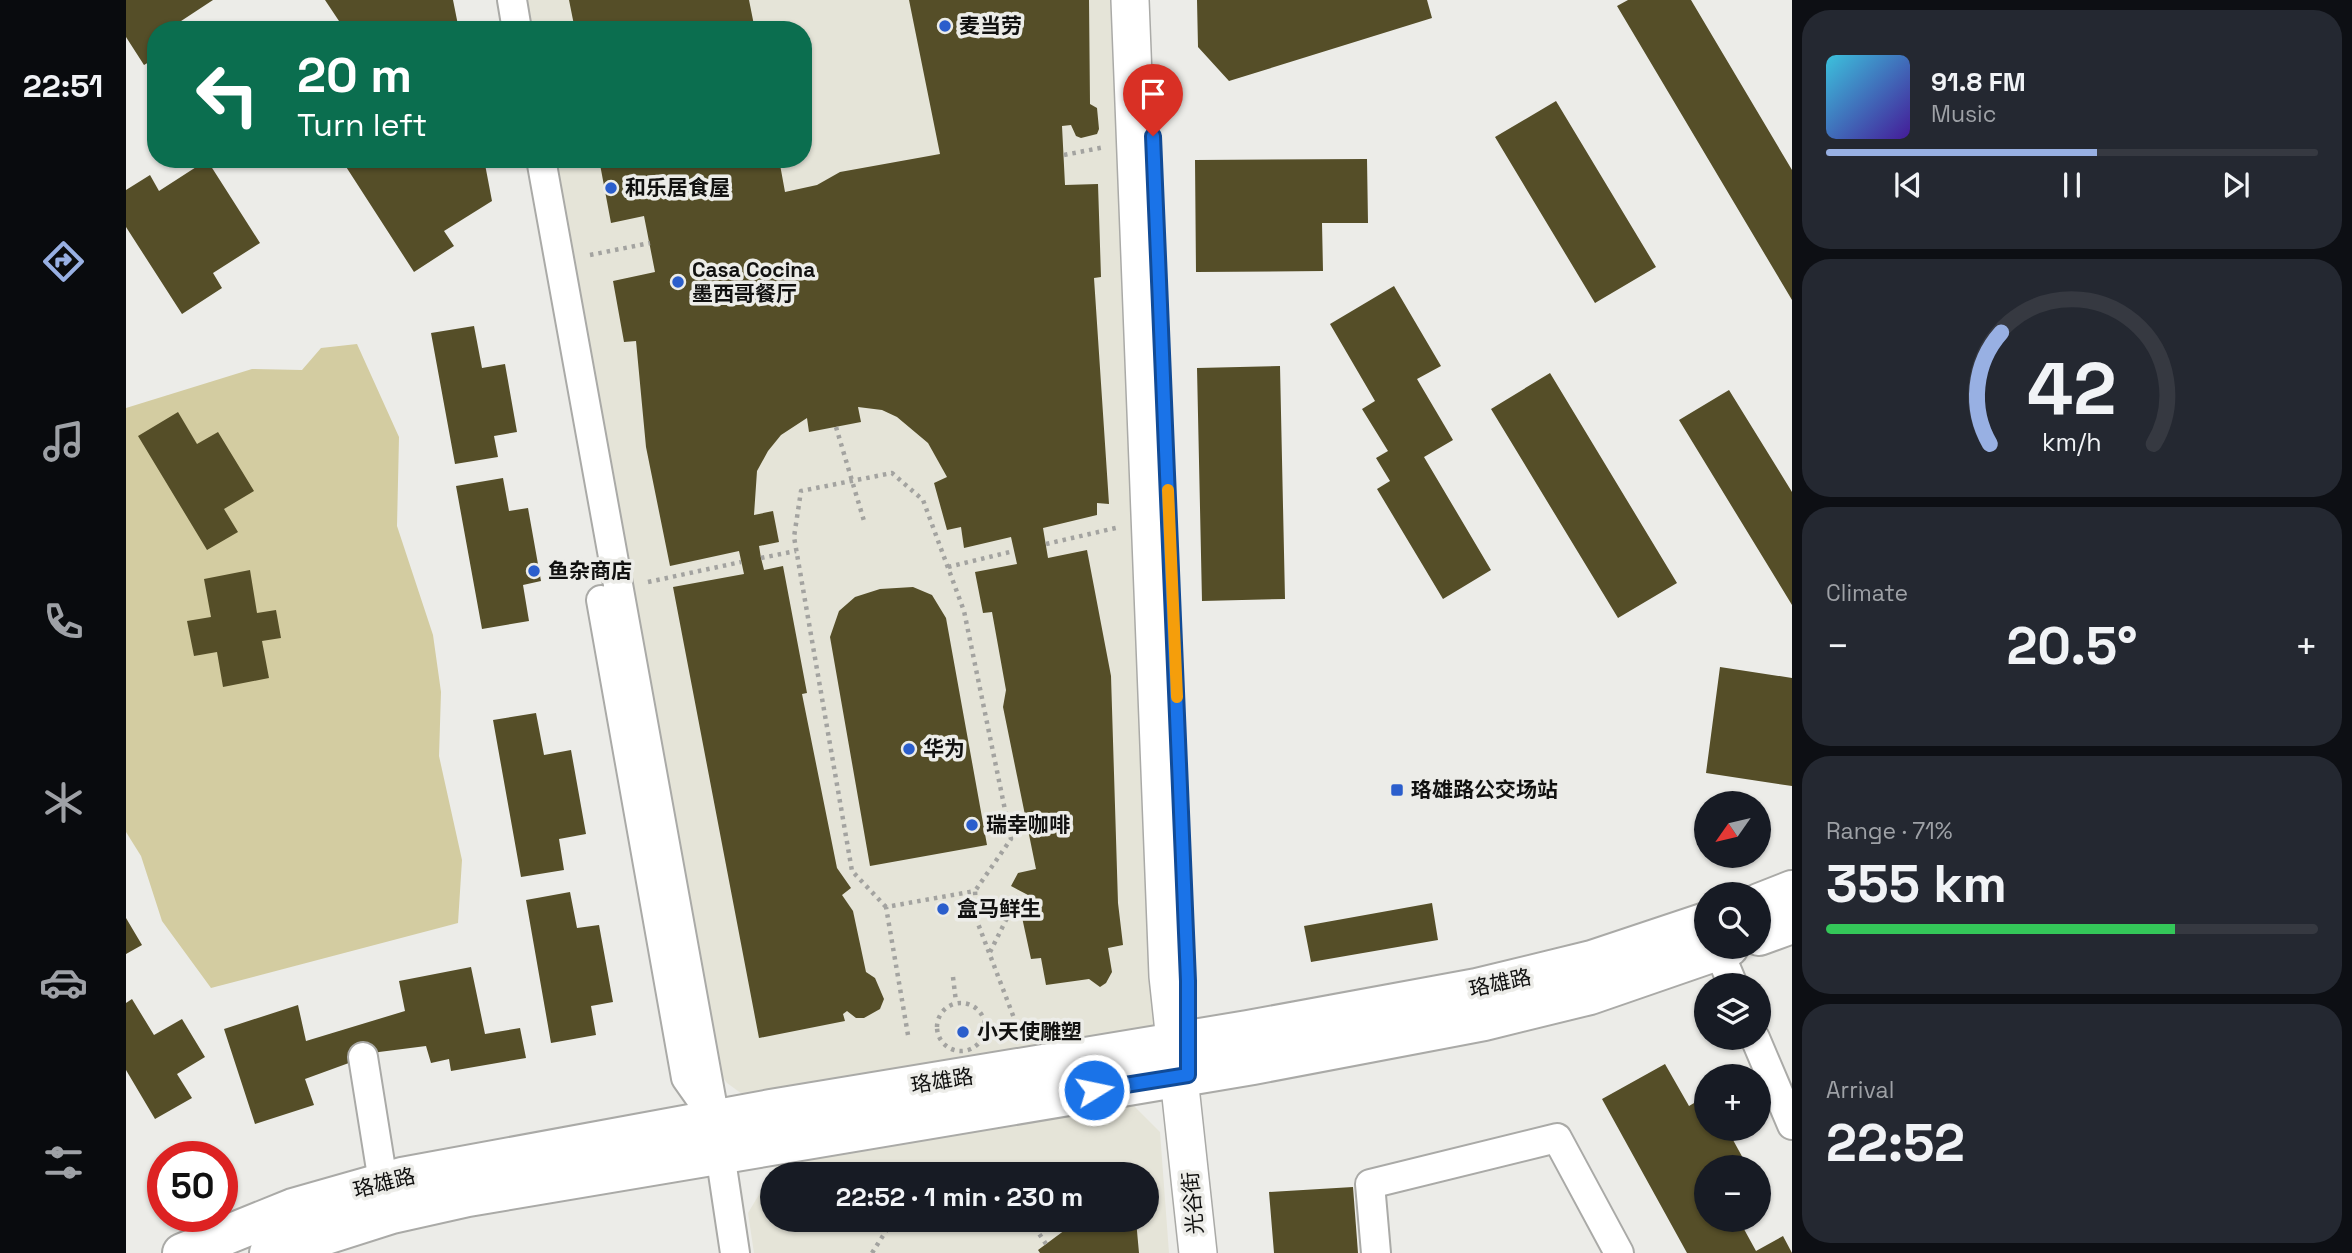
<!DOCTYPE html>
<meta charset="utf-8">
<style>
:root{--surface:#171b24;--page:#242831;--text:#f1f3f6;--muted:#9ea1a6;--line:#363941;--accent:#98b0e3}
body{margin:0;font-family:"Space Grotesk","Noto Sans SC",sans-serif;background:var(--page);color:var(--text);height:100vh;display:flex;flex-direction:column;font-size:26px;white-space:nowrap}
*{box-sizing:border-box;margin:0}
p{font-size:23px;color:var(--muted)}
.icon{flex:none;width:38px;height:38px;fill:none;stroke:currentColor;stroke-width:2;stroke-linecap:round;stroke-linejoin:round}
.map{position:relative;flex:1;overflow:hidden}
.details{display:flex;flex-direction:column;gap:10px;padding:10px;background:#0d0f14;width:560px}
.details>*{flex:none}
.guide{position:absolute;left:21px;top:21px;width:665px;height:147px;border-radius:28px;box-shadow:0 2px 5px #0004;background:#0b6e4f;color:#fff;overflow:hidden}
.needle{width:46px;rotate:236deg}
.tools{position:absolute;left:1568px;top:791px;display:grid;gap:14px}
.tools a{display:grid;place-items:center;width:77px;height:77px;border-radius:50%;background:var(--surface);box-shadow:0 2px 5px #0004;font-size:35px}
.speed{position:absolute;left:21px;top:1141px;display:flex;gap:14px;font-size:35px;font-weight:700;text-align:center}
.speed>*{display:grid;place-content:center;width:91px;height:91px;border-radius:50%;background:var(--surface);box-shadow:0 2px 5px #0004;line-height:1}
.speed .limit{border:10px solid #d22;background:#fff;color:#111}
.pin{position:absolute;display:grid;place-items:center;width:60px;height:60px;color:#fff;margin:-72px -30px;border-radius:50% 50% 50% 0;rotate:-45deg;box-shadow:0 0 7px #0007}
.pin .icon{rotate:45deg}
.me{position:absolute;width:77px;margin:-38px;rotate:80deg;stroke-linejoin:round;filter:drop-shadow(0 0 5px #0008)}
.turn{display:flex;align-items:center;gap:24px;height:147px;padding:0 35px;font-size:32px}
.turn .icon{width:91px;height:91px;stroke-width:2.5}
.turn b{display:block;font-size:49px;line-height:60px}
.big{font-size:52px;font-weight:800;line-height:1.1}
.details .tile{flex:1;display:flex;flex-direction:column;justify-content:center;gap:10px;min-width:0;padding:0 24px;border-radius:28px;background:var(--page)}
.details .dial{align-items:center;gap:0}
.dial svg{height:182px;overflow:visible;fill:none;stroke:var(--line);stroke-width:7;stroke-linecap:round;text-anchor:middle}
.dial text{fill:var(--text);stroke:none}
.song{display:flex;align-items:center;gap:21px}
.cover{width:84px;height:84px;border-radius:10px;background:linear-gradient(135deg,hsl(190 70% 55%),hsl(260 70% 35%))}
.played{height:7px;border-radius:4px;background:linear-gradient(90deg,var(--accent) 55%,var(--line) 55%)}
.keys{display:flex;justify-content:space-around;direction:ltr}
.heat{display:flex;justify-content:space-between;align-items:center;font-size:38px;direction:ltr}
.charge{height:10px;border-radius:5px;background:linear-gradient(90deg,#34c759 71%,var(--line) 0)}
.trip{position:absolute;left:634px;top:1162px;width:399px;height:70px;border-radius:35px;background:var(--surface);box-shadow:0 2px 5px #0004;font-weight:800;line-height:70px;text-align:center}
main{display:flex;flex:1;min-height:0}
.tabs{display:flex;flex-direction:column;width:126px;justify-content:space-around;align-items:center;background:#090b0e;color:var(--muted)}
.tabs .icon{width:49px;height:49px}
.tabs .selected{color:var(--accent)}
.tabs b{font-size:32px;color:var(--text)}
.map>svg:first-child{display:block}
.built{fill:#e5e4d8;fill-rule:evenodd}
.green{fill:#d3cca1}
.building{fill:#554e28}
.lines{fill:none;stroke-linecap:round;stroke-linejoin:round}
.minor-casing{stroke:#aaaaa7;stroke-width:32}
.tertiary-casing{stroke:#aaaaa7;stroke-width:40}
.secondary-casing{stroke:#aaaaa7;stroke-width:42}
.path{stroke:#a3a3a0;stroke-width:4.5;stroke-dasharray:3.5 5;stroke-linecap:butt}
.minor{stroke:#fff;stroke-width:28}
.tertiary{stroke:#fff;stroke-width:37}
.secondary{stroke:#fff;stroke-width:38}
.route-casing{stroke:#114b97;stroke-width:18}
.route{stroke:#1a73e8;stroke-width:12}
.slow{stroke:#f59e0b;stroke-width:12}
.poi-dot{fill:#2b5ecc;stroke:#ecece8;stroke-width:2.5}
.labels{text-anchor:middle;stroke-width:7;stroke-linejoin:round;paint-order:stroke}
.poi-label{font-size:21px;font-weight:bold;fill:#111110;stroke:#ecece8;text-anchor:start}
.street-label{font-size:21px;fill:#111110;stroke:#ecece8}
</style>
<main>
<nav class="tabs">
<b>22:51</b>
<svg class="icon selected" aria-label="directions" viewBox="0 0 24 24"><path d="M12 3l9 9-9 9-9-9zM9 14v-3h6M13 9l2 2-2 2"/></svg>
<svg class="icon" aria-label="music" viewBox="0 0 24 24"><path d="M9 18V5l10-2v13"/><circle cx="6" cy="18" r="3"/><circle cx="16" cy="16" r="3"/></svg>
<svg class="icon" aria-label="phone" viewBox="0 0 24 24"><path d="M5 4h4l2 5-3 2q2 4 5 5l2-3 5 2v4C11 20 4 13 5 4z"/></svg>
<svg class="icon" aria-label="climate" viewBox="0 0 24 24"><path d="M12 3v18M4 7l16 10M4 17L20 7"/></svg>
<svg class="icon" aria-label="car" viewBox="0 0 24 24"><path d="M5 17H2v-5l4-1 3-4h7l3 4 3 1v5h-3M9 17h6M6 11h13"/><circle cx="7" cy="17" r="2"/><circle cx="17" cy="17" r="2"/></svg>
<svg class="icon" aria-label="filters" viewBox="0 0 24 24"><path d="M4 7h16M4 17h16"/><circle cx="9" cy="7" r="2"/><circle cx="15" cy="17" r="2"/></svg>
</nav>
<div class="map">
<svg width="1666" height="1253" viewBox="0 0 1666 1253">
<rect width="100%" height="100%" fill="#ecece8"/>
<path class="built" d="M395,0H996L1033,1026L623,1099L601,1083L584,1060L424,159H677V30H401Z
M1000,1098L1034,1132L1043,1253H628L622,1213L656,1156ZM646,1174H1020V1220H646Z"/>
<path class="green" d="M231,344L273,437L271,526L307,635L315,692L313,756L336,860L332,923L85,988L36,921L15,856L0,832V408L126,369L176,370L195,348Z"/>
<path class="building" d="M0,0H87L49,25L52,30H30V58L18,65L0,37Z
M199,0H327L333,30H219Z
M443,0H623L629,30H449Z
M783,0H963L964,104L971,108L973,129L971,134L955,138L950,136L945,125L936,126L939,185L972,184L975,277L968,278L983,504L971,503V515L917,528L922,558L961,550L985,676L992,903L997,945L982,948L986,972L980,983L974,987L963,979L920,985L915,958L905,959L894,908L904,905L902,895L885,886L892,873L910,869L877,707L880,690L866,612L857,613L849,572L891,564L885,537L838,548L835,527L821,530L808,483L821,477L802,443L771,417L756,410L732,407L735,422L683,432L681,418L655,435L642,451L631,471L628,515L647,511L653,542L633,546L635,558L638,570L657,566L681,693L676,694L711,868L725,888L716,895L727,911L740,972L749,978L758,999L754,1009L738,1018H730L721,1011L717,1014L719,1021L633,1038L547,587L618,574L613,551L544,566L520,447L510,341L498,342L487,281L529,272L518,216L485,223L473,159H653L659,192L691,185L714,172L814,154Z
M1071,0H1301L1306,18L1103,81L1072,47Z
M1502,0H1565L1666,170V300L1491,6Z
M1430,101L1530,267L1469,303L1369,137Z
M215,159H358L366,201L318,231L328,246L288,272Z
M1241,159L1242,223H1196L1197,271L1070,272L1069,160Z
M81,160L134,243L87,273L96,288L56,314L0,227V190L24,175L33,191Z
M1268,286L1315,366L1291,379L1327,440L1298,457L1365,570L1317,599L1251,489L1264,481L1250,458L1262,451L1236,409L1249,401L1204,324Z
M348,326L356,368L379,364L391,432L368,436L372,457L329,464L305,333Z
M1154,366L1159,599L1076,601L1071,368Z
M1424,373L1551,583L1492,618L1365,409Z
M1603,390L1666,492V605L1553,420Z
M52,412L71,444L92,432L128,491L98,509L112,532L81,550L12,436Z
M377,478L383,511L402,508L415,581L397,585L403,621L356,629L330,486Z
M124,570L131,613L150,610L155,638L136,641L143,678L97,687L91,652L68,656L61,621L85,617L78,579Z
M787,587L806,595L820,618L861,845L744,866L704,637L713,611L729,597L754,589Z
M1594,667L1666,678V786L1580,773Z
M410,713L418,755L445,750L460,834L433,839L438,870L395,877L367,720Z
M444,892L451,928L473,925L487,1002L465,1006L470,1035L425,1043L400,900Z
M1306,903L1312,940L1185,962L1178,926Z
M0,918L16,945L0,954Z
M345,967L359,1034L394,1028L400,1058L325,1071L323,1059L305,1063L300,1046L253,1052L179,1079L188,1105L129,1124L98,1029L172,1005L180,1041L279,1011L273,981Z
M6,999L28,1035L56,1019L79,1057L51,1074L66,1098L29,1119L0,1070V1003Z
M1539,1064L1563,1106L1580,1096V1129H1601L1618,1160L1605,1167H1580V1220H1613L1630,1251L1657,1236L1666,1253H1561L1476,1099Z
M1227,1187L1232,1253H1148L1143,1192Z
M937,1220H1010L1013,1253H914L912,1250L939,1230Z"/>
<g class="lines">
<g class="minor-casing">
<path id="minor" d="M386,0L391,30
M415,159L589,1120L609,1253
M475,600L560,1078L584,1112
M1591,947L1607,985
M1629,1038L1666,1125
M237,1057L257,1182
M1250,1253L1244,1184L1431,1138L1493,1253"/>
</g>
<g class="tertiary-casing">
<path id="tertiary" d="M1004,0L1042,976L1072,1253"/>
</g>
<g class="secondary-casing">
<path id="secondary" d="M1633,903L1666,890
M1633,936L1666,924
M56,1253L167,1208L276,1177L645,1109L1122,1030L1351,988L1466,960L1580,922
M143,1253L266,1214L342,1197L1127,1065L1358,1021L1464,995L1603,947"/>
</g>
<path class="path" d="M938,155L979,147
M464,255L524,243
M710,427L738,521
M920,544L994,527
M635,558L670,551
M822,567L888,551
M522,582L615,562
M760,907L726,871L668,537L675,491L766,473L797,500L838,611L885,839L849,891
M864,952L894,892
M827,977L830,1002
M811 1027a24 24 0 1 1 48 0a24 24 0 1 1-48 0Z
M782,1035L760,907L849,891L851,921L888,1018
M904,1220L920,1244
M746,1253L767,1220"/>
<use href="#minor" class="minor"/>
<use href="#tertiary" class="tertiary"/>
<use href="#secondary" class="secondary"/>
</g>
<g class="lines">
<g class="route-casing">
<path id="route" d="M968,1090L1062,1075V981L1027,136"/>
</g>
<use href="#route" class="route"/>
<path class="slow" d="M1042,490L1051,697"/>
</g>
<g class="poi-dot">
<circle cx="819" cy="26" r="7"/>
<circle cx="485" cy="188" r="7"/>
<circle cx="552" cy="282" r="7"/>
<circle cx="408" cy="571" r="7"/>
<circle cx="783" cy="749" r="7"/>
<rect x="1264" y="783" width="14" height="14" rx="3.5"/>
<circle cx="846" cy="825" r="7"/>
<circle cx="817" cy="909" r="7"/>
<circle cx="837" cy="1032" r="7"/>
</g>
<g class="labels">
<g class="poi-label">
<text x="833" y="33">麦当劳</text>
<text x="499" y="195">和乐居食屋</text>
<text x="566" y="277">Casa Cocina<tspan x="566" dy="24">墨西哥餐厅</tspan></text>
<text x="422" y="578">鱼杂商店</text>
<text x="797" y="756">华为</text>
<text x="1285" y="797">珞雄路公交场站</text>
<text x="860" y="832">瑞幸咖啡</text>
<text x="831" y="916">盒马鲜生</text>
<text x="851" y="1039">小天使雕塑</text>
</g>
<g class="street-label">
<text transform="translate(1374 983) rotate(-12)" y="7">珞雄路</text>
<text transform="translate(816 1081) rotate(-9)" y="7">珞雄路</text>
<text transform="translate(258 1183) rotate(-14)" y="7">珞雄路</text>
<text transform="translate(1067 1203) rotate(-95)" y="7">光谷街</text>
</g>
</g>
</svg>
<div class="tools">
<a><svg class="needle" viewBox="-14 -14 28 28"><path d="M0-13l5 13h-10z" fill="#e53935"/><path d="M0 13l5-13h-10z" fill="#9ea1a6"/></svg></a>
<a><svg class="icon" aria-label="search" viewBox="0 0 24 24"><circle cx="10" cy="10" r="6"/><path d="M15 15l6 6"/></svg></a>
<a><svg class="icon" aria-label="layers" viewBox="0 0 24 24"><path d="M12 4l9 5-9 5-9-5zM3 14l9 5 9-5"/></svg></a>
<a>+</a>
<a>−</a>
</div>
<div class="speed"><div class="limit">50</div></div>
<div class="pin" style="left:1027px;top:136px;background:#d93025"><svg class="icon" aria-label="arrive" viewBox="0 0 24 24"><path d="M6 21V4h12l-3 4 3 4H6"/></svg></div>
<svg class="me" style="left:968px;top:1090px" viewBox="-20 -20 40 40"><circle r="17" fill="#1a73e8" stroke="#fff" stroke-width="3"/><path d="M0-11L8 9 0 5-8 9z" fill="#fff"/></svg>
<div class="trip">22:52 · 1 min · 230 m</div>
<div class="guide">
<div class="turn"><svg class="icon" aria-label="left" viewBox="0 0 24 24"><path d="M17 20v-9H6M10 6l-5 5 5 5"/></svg><div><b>20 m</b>Turn left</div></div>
</div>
</div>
<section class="details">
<div class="tile">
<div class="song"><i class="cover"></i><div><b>91.8 FM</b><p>Music</p></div></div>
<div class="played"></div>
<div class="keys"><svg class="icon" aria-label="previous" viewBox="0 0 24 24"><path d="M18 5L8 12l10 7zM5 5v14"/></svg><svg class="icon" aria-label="pause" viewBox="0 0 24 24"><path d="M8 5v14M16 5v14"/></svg><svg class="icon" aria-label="next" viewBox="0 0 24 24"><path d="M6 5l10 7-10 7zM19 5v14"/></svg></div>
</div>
<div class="tile dial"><svg viewBox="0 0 100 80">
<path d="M14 69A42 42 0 1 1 86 69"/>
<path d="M14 69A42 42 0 0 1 19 20" stroke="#98b0e3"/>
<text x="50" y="56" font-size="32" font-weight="700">42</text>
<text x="50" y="72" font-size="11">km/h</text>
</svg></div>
<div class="tile"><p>Climate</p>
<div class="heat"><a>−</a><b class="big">20.5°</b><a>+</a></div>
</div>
<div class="tile"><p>Range · 71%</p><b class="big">355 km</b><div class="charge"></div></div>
<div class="tile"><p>Arrival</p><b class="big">22:52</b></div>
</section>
</main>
